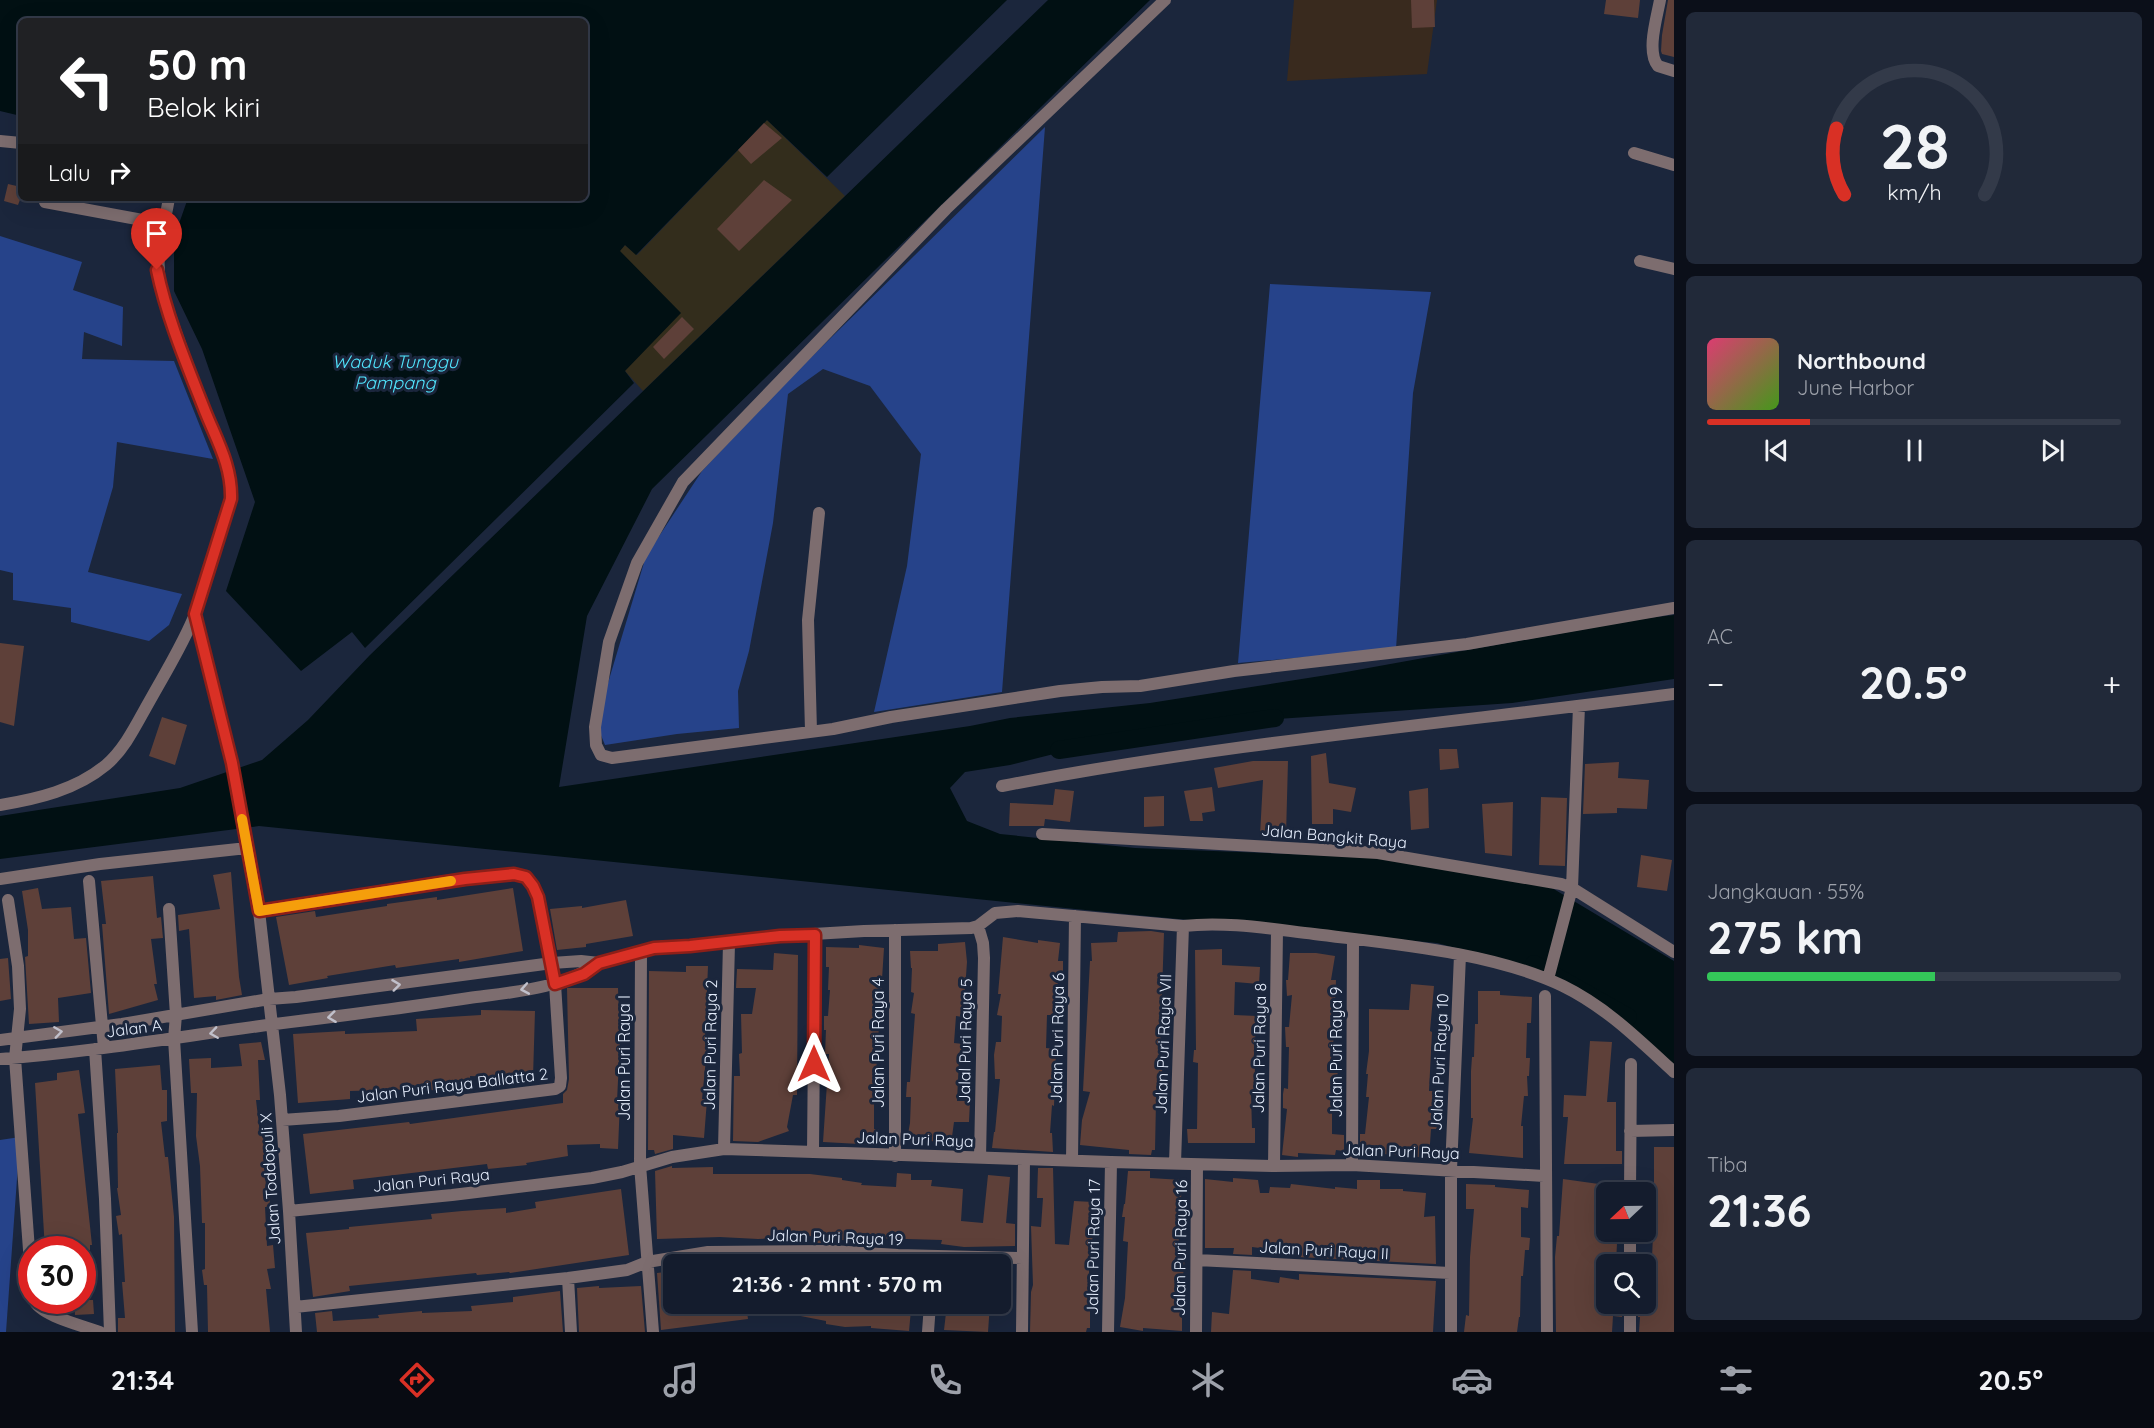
<!DOCTYPE html>
<html lang="id">
<meta charset="utf-8">
<style>
:root{--surface:#141c2d;--page:#212939;--text:#f1f3f6;--muted:#9da1aa;--line:#333a49;--accent:#d93025}
body{margin:0;font-family:Quicksand,sans-serif;background:var(--page);color:var(--text);height:100vh;display:flex;flex-direction:column;font-size:22px;white-space:nowrap}
*{box-sizing:border-box;margin:0}
p{font-size:20px;color:var(--muted)}
.icon{flex:none;width:33px;height:33px;fill:none;stroke:currentColor;stroke-width:2;stroke-linecap:round;stroke-linejoin:round}
.map{position:relative;flex:1;overflow:hidden}
.side{display:flex;flex-direction:column;gap:12px;padding:12px;background:#0b0f19;width:480px}
.side>*{flex:none}
.hud{position:absolute;left:18px;top:18px;width:570px;height:183px;border-radius:9px;box-shadow:0 6px 24px #0002,0 0 0 2px var(--line);background:#202124;color:#fff;overflow:hidden}
.needle{width:39px;rotate:248deg}
.controls{position:absolute;left:1596px;top:1182px;display:grid;gap:12px}
.controls a{display:grid;place-items:center;width:60px;height:60px;border-radius:9px;background:var(--surface);box-shadow:0 6px 24px #0002,0 0 0 2px var(--line);font-size:30px}
.speed{position:absolute;left:18px;top:1236px;display:flex;gap:12px;font-size:30px;font-weight:700;text-align:center}
.speed>*{display:grid;place-content:center;width:78px;height:78px;border-radius:50%;background:var(--surface);box-shadow:0 6px 24px #0002,0 0 0 2px var(--line);line-height:1}
.speed .limit{border:9px solid #d22;background:#fff;color:#111}
.pin{position:absolute;display:grid;place-items:center;width:51px;height:51px;color:#fff;margin:-62px -26px;border-radius:50% 50% 50% 0;rotate:-45deg;box-shadow:0 0 6px #0007}
.pin .icon{rotate:45deg}
.me{position:absolute;width:66px;margin:-33px;rotate:0deg;stroke-linejoin:round;filter:drop-shadow(0 0 4px #0008)}
.turn{display:flex;align-items:center;gap:21px;height:126px;padding:0 30px;font-size:27px}
.turn .icon{width:78px;height:78px;stroke-width:2.5}
.turn b{display:block;font-size:42px;line-height:51px}
.then{display:flex;align-items:center;height:57px;padding:0 30px;background:#0003;gap:12px;font-size:22px}
.big{font-size:45px;font-weight:800;line-height:1.1}
.side .widget{flex:1;display:flex;flex-direction:column;justify-content:center;gap:9px;min-width:0;padding:0 21px;border-radius:9px;background:var(--page)}
.side .dial{align-items:center;gap:0}
.dial svg{height:156px;overflow:visible;fill:none;stroke:var(--line);stroke-width:7;stroke-linecap:round;text-anchor:middle}
.dial text{fill:var(--text);stroke:none}
.song{display:flex;align-items:center;gap:18px}
.cover{width:72px;height:72px;border-radius:9px;background:linear-gradient(135deg,hsl(340 70% 55%),hsl(100 70% 35%))}
.played{height:6px;border-radius:3px;background:linear-gradient(90deg,var(--accent) 25%,var(--line) 25%)}
.keys{display:flex;justify-content:space-around;direction:ltr}
.heat{display:flex;justify-content:space-between;align-items:center;font-size:33px;direction:ltr}
.charge{height:9px;border-radius:4px;background:linear-gradient(90deg,#34c759 55%,var(--line) 0)}
.trip{position:absolute;left:663px;top:1254px;width:348px;height:60px;border-radius:9px;background:var(--surface);box-shadow:0 6px 24px #0002,0 0 0 2px var(--line);font-weight:800;line-height:60px;text-align:center}
.tabs{display:flex;height:96px;justify-content:space-around;align-items:center;background:#080b12;color:var(--muted)}
.tabs .icon{width:42px;height:42px}
.tabs .on{color:var(--accent)}
.tabs b{font-size:27px;color:var(--text)}
main{display:flex;flex:1;min-height:0}
.map>svg:first-child{display:block}
.industrial{fill:#332d1c}
.education{fill:#392a1e}
.green{fill:#26438a}
.water{fill:#011013}
.lines{fill:none;stroke-linecap:round;stroke-linejoin:round}
.canal{stroke:#011013;stroke-width:18}
.building{fill:#5e4039}
.street{stroke:#7d6d6f;stroke-width:12}
.oneway{stroke:#c1c0cb}
.route-casing{stroke:#8d1f18;stroke-width:15}
.route{stroke:#d93025;stroke-width:10}
.slow{stroke:#f59e0b;stroke-width:10}
.labels{text-anchor:middle;stroke-width:6;stroke-linejoin:round;paint-order:stroke}
.street-label{font-size:16px;fill:#e5edfc;stroke:#1b263c}
.water-label{font-size:18px;font-style:italic;fill:#51e4fd;stroke:#1b263c}
</style>
<main>
<div class="map">
<svg width="1674" height="1332" viewBox="0 0 1674 1332">
<rect width="100%" height="100%" fill="#1b263c"/>
<path class="industrial" d="M767,120L845,196L643,391L625,371L620,250L625,245L637,255Z"/>
<path class="education" d="M1294,0H1437L1427,74L1287,81Z"/>
<path class="green" d="M1045,127L1002,692L874,712L907,566L921,454L870,386L823,369L788,394L773,523L749,651L738,691L739,728L677,734L605,745L596,723L646,556L702,471L783,385Z
M0,236L82,262L73,290L123,307L122,346L84,332L82,359L174,361L213,459L117,442L113,487L88,572L182,594L169,625L149,641L71,622V608L13,600V573L0,570Z
M1270,284L1431,292L1413,393L1396,649L1238,663Z
M20,1137L6,1332H0V1140Z"/>
<path class="water" d="M0,0H1007L827,177L767,120L636,255L625,245L620,251L681,313L625,371L634,383L365,648L352,632L301,671L226,591L255,502L202,349L174,291V238L188,198H585V21H21V116L0,111Z
M1048,0H1150L652,489L587,616L559,787L970,726L1010,718L1150,703L1346,672L1640,619L1674,615V679L1512,703L1161,727L1010,765L965,772L950,788L967,821L1000,834L1135,848L1443,860L1552,888L1674,961V1064L1580,981L1437,943L1125,914L259,826L0,859V816L180,788L262,760L308,720L370,655Z"/>
<g class="lines">
<path class="canal" d="M1059,750L1275,718
M1534,964L1628,1017"/>
</g>
<path class="building" d="M1411,0H1434L1435,27L1412,28Z
M1606,0H1640L1638,18L1604,14Z
M1668,0H1674V57L1662,54L1661,51L1662,35Z
M764,123L782,138L751,164L738,150Z
M764,180L792,200L739,251L717,229Z
M8,184L21,187V197L18,205L4,201Z
M682,317L694,329L664,359L653,347Z
M0,643L24,646L14,726L0,722Z
M162,717L187,725L175,765L149,756Z
M1439,749H1457L1459,768L1440,770Z
M1326,753L1329,783L1356,788L1351,812L1333,809V824H1312L1311,756Z
M1253,761H1288L1286,836L1260,835L1263,780L1218,788L1214,768Z
M1619,762L1618,778L1649,780L1647,809L1617,808V813L1583,814L1585,764Z
M1212,787L1215,811L1202,813L1203,821H1190L1184,791Z
M1428,788L1429,828L1411,830L1409,791Z
M1055,789L1074,791L1070,822L1045,819L1044,826H1009L1010,803L1053,805Z
M1164,796V826L1144,827V797Z
M1541,797L1567,798L1565,866L1539,865Z
M1513,802L1512,856L1485,853L1482,804Z
M1641,855L1672,860L1667,891L1637,887Z
M231,872L239,977L242,995L216,1000V996L194,998L189,929L179,931L178,915L220,909L213,875Z
M153,876L157,918L161,917L163,938L151,939L157,984H154L158,1000L109,1014L102,924H106L101,881Z
M38,888L42,909L71,907L74,939L86,938L91,993L58,998L59,1022L29,1024L25,957L28,956V930L22,891Z
M513,888L523,951L459,962V959L396,968L395,965L327,976L328,978L289,985L276,917L315,911L316,917L387,906V904L437,897V900Z
M626,900L633,936L586,944V947L557,950L550,909L582,906V908Z
M1151,931L1164,933L1160,1054L1164,1055L1162,1072L1159,1071L1156,1101L1155,1150H1152L1151,1155L1129,1154V1150L1080,1145L1082,1120L1090,1092L1083,1091L1090,961H1092L1091,943L1117,942L1118,932Z
M1003,937L1038,943V940L1060,943L1058,961H1063V976H1058L1057,1015H1047L1046,1048L1056,1049L1054,1106L1052,1105L1050,1133H1052L1053,1152L992,1148L994,1132H995L1000,1079H995L994,1055L996,1042H1001L1002,1016L997,1015L1001,994H998Z
M965,942L967,962L963,1017L956,1016L954,1043L963,1044L962,1058H959L957,1101H970L969,1122H954L951,1144L924,1140V1143L907,1140L910,1123L911,1097H906L907,1082H910L915,1014L911,1013L914,993L911,992L912,968H911L910,951H938V944Z
M859,945L884,948L874,1104V1129H879L878,1145L823,1142L829,1054H825L826,1030H824V1016H828L830,990H828L829,967H826V947L859,948Z
M1222,949V965L1260,967L1259,984L1235,982L1234,1015L1257,1016L1254,1052L1256,1094H1251L1252,1128H1255V1143H1188L1187,1129H1197L1198,1063L1193,1062L1194,1050H1196L1195,950Z
M774,953L798,955L797,1095H793L787,1127L789,1131L758,1142L733,1141L734,1076H740L739,1054L742,1053L741,1014H752L756,988H736L737,969L773,970Z
M1290,953H1316L1335,956L1331,980H1336L1333,1050H1337L1338,1089H1332V1134L1344,1135V1151L1336,1150L1335,1155L1298,1153V1157L1282,1155L1287,1109L1283,1108V1094L1284,1088L1288,1089L1289,1047H1286L1285,1027H1289L1292,995L1287,996L1286,980H1288Z
M8,958L11,999L0,1001V959Z
M686,966H708L705,1038H708L702,1099L707,1100L704,1138L673,1135V1149L655,1154L654,1150H648L649,971L686,972Z
M1411,984L1434,986L1430,1031L1432,1032L1429,1091H1437V1129H1431L1429,1158L1360,1152V1134H1365L1369,1097H1366L1368,1074H1366L1369,1051V1009L1409,1010Z
M567,988H618L620,1040L617,1101H620L618,1149L600,1148V1144L567,1145L568,1156L526,1163L527,1165L488,1169L487,1164L353,1180L354,1189L310,1194L303,1134L409,1122L410,1124L563,1103V1094L567,1090L569,1079Z
M1478,991H1500V995L1532,997L1531,1023H1527L1526,1058H1530L1529,1076H1527L1528,1096H1524L1521,1126H1523V1158L1469,1153L1473,1118H1471V1071L1472,1057H1474L1475,1024H1478Z
M481,1010L535,1011L533,1078L470,1076L471,1087L422,1091L421,1089L350,1091V1099L298,1103L293,1034L345,1031V1034L417,1031L416,1019L481,1015Z
M1590,1041L1612,1042L1607,1102H1616V1151H1622V1164H1564L1568,1117H1563L1564,1095L1586,1096Z
M261,1042L265,1060H258L260,1100H256L260,1134L265,1133L266,1154L263,1155L266,1185L269,1184L270,1207H265L267,1246L273,1245L275,1268L267,1269L271,1289H266L270,1332H208L207,1285H204L202,1270L205,1269V1223H202L200,1166L196,1136L197,1093H191L189,1059L211,1058V1068L242,1066L239,1044Z
M160,1065L162,1090H167V1121L161,1122L165,1157H168L174,1217L175,1332H118V1318H125L122,1282H125L122,1234L119,1235L116,1216L121,1215L117,1188H118L117,1133H118L115,1069Z
M79,1070L85,1113L78,1114L92,1245H90V1250H45L35,1083L57,1080V1073Z
M1654,1147H1674V1332H1639L1640,1317H1638V1304H1646V1299H1649L1650,1258H1652L1654,1211L1646,1210V1191L1654,1192Z
M672,1166V1168L713,1167V1174H810L842,1178V1180L862,1183L861,1185L896,1187L897,1173L911,1174V1180H932L931,1186L963,1189L961,1221L983,1223L988,1175L1010,1177L1006,1223L1015,1224V1246L964,1247L941,1244L942,1240L872,1238V1242L826,1239V1243H813V1236L758,1239L720,1237L657,1239L655,1171Z
M1038,1168H1053L1055,1244L1069,1245L1074,1201L1093,1202L1092,1262H1089V1291H1095V1304H1090V1328H1087L1086,1332H1030L1031,1292L1033,1285L1031,1226L1041,1227L1043,1198H1037Z
M1128,1171H1150V1178L1182,1180L1178,1255L1185,1256L1182,1287V1331L1143,1328V1331L1120,1327L1125,1298L1128,1242L1123,1241L1125,1217H1122L1124,1204H1125Z
M1233,1178L1258,1180L1260,1193H1269L1270,1187L1290,1188L1291,1184L1335,1189V1187L1357,1189V1180H1380V1189H1403V1191L1426,1193L1424,1217L1435,1216L1436,1264L1298,1257V1253L1252,1247V1255L1233,1254L1234,1248H1205V1179L1233,1182Z
M1563,1179L1606,1185V1232H1614L1613,1242L1617,1243L1616,1264H1606V1304H1622V1317L1613,1316L1612,1332H1556L1555,1257L1557,1236H1559Z
M1466,1184L1495,1185V1187L1529,1190L1528,1208L1521,1207V1237L1530,1238L1529,1250H1525L1523,1276H1521L1520,1317H1519L1517,1332H1464L1466,1315L1469,1316L1470,1257L1474,1209H1466Z
M621,1189L629,1255L510,1273L509,1272L477,1275L476,1273L349,1286L350,1291L313,1297L306,1233L349,1229V1227L432,1219L431,1214L462,1211L506,1208V1213L536,1208L535,1202Z
M1233,1270L1251,1271V1279L1279,1283L1280,1277L1299,1280V1274L1436,1281L1433,1332H1211L1212,1312L1229,1314Z
M674,1271V1304H746L748,1319L661,1330L657,1273Z
M599,1286V1288L641,1286L645,1332H579L577,1288Z
M560,1291L563,1332H317L315,1313L332,1311L333,1321L379,1318L378,1315L422,1311V1313L472,1311L471,1306L513,1302V1297Z
M74,1300H93L94,1314L75,1315Z
M770,1304H823L866,1309L911,1310L909,1331L871,1328V1326L845,1327L826,1324V1321L770,1310Z
M947,1304H990L988,1332L944,1330Z"/>
<g class="lines">
<path class="street" d="M1165,0L946,209L683,482L637,563L609,642L595,727L596,745L601,755L612,758L833,729L891,717L1060,691L1102,687L1140,686L1234,671L1467,644L1674,608
M1660,0C1657,17 1646,52 1658,66L1674,71
M0,141L21,143
M1634,153L1674,165
M45,202L164,224
M1640,261L1674,269
M195,614L232,763L259,911L280,1095L289,1211L296,1332
M811,731L808,620L819,513
M1002,786C1224,743 1450,723 1674,694
M0,805C37,799 76,790 106,765C125,749 137,723 149,702C165,673 184,643 196,612C209,575 219,536 231,499C232,466 216,440 205,410C189,369 173,328 161,287C154,255 164,229 169,198
M1042,834L1378,853L1561,884L1572,888L1674,952
M0,879L100,864L247,848
M89,881L104,1048
M8,900L18,966L20,1009L15,1058L32,1291
M169,909L176,1015L174,1039L192,1332
M259,911L465,879L514,874L526,877L533,886L538,897L555,984L561,1078L560,1086L555,1089L339,1116L282,1120
M978,926L983,943L984,958L980,1158
M641,952L640,1165L653,1332
M1548,979L1572,888L1579,706
M1545,996L1547,1332
M0,1040L122,1024L269,999L296,997L552,963L581,961L599,963L664,946H690L780,936L864,931L971,928L978,926L995,913L1018,911L1183,926C1226,921 1271,929 1314,934C1393,944 1492,952 1563,986C1606,1007 1639,1040 1674,1072
M95,1049L105,1199L110,1332
M0,1059C92,1052 183,1036 275,1024C340,1016 405,1008 469,998C513,992 562,989 599,963
M1630,1131L1674,1130
M724,1149L729,943
M813,1152L815,935
M895,1156V930
M1072,1161L1075,916
M1175,1163L1183,926
M1352,1165L1353,939
M1274,1166L1277,930
M1630,1192L1631,1064
M289,1211L452,1195L592,1178L622,1172L672,1157L724,1149L1111,1162L1274,1166L1352,1165L1544,1176
M1197,1260L1450,1273
M1630,1264V1232
M568,1278L571,1332
M34,1300C40,1316 84,1326 100,1332
M295,1307L568,1278L627,1270L647,1262L708,1252L831,1251L898,1255L1022,1258
M928,1332L930,1304
M1022,1332L1024,1160
M1108,1332L1111,1162
M1196,1332L1197,1165
M1451,1332V1170L1460,955
M1630,1332V1304"/>
</g>
<defs><path id="oneway-chevron" d="M-2-3.5L2.5 0L-2 3.5" fill="none" stroke-width="1.6" stroke-linecap="round" stroke-linejoin="round" transform="scale(1.5)"/></defs>
<g class="oneway">
<use href="#oneway-chevron" transform="translate(396 985) rotate(-7)"/>
<use href="#oneway-chevron" transform="translate(525 989) rotate(170)"/>
<use href="#oneway-chevron" transform="translate(332 1017) rotate(173)"/>
<use href="#oneway-chevron" transform="translate(58 1032) rotate(-8)"/>
<use href="#oneway-chevron" transform="translate(214 1033) rotate(172)"/>
</g>
<g class="lines">
<g class="route-casing">
<path id="route" d="M157,270C167,318 187,365 205,411C217,441 232,466 231,499L195,614L232,763L259,911L465,879L514,874L526,877L533,886L538,897L555,984L584,974L599,963L654,948L690,946L780,936L815,935L814,1064"/>
</g>
<use href="#route" class="route"/>
<path class="slow" d="M242,819L259,911L451,881"/>
</g>
<g class="labels">
<g class="street-label">
<text transform="translate(1334 836) rotate(5)" y="6">Jalan Bangkit Raya</text>
<text transform="translate(134 1028) rotate(-7)" y="6">Jalan A</text>
<text transform="translate(1057 1038) rotate(-89)" y="6">Jalan Puri Raya 6</text>
<text transform="translate(965 1041) rotate(-89)" y="6">Jalal Puri Raya 5</text>
<text transform="translate(878 1043) rotate(-90)" y="6">Jalan Puri Raya 4</text>
<text transform="translate(1163 1044) rotate(-88)" y="6">Jalan Puri Raya VII</text>
<text transform="translate(710 1045) rotate(-89)" y="6">Jalan Puri Raya 2</text>
<text transform="translate(1259 1048) rotate(-89)" y="6">Jalan Puri Raya 8</text>
<text transform="translate(1336 1052) rotate(-90)" y="6">Jalan Puri Raya 9</text>
<text transform="translate(624 1058) rotate(-90)" y="6">Jalan Puri Raya I</text>
<text transform="translate(1439 1062) rotate(-87)" y="6">Jalan Puri Raya 10</text>
<text transform="translate(452 1085) rotate(-7)" y="6">Jalan Puri Raya Ballatta 2</text>
<text transform="translate(915 1139) rotate(2)" y="6">Jalan Puri Raya</text>
<text transform="translate(1401 1151) rotate(2)" y="6">Jalan Puri Raya</text>
<text transform="translate(270 1179) rotate(-94)" y="6">Jalan Toddopuli X</text>
<text transform="translate(431 1180) rotate(-6)" y="6">Jalan Puri Raya</text>
<text transform="translate(835 1237) rotate(2)" y="6">Jalan Puri Raya 19</text>
<text transform="translate(1093 1247) rotate(-89)" y="6">Jalan Puri Raya 17</text>
<text transform="translate(1180 1248) rotate(-89)" y="6">Jalan Puri Raya 16</text>
<text transform="translate(1324 1250) rotate(3)" y="6">Jalan Puri Raya II</text>
</g>
<g class="water-label">
<text x="395" y="368">Waduk Tunggu<tspan x="395" dy="21">Pampang</tspan></text>
</g>
</g>
</svg>
<div class="controls">
<a><svg class="needle" viewBox="-14 -14 28 28"><path d="M0-13l5 13h-10z" fill="#e53935"/><path d="M0 13l5-13h-10z" fill="#9da1aa"/></svg></a>
<a><svg class="icon" aria-label="search" viewBox="0 0 24 24"><circle cx="10" cy="10" r="6"/><path d="M15 15l6 6"/></svg></a>
</div>
<div class="speed"><div class="limit">30</div></div>
<div class="pin" style="left:157px;top:270px;background:#d93025"><svg class="icon" aria-label="arrive" viewBox="0 0 24 24"><path d="M6 21V4h12l-3 4 3 4H6"/></svg></div>
<svg class="me" style="left:814px;top:1064px" viewBox="-20 -20 40 40"><path d="M0-17L14 15 0 8-14 15z" fill="#d93025" stroke="#fff" stroke-width="4"/></svg>
<div class="trip">21:36 · 2 mnt · 570 m</div>
<div class="hud">
<div class="turn"><svg class="icon" aria-label="left" viewBox="0 0 24 24"><path d="M17 20v-9H6M10 6l-5 5 5 5"/></svg><div><b>50 m</b>Belok kiri</div></div>
<div class="then">Lalu<svg class="icon" aria-label="right" viewBox="0 0 24 24"><path d="M7 20v-9h11M14 6l5 5-5 5"/></svg></div>
</div>
</div>
<section class="side">
<div class="widget dial"><svg viewBox="0 0 100 80">
<path d="M14 69A42 42 0 1 1 86 69"/>
<path d="M14 69A42 42 0 0 1 10 35" stroke="#d93025"/>
<text x="50" y="56" font-size="32" font-weight="700">28</text>
<text x="50" y="72" font-size="11">km/h</text>
</svg></div>
<div class="widget">
<div class="song"><i class="cover"></i><div><b>Northbound</b><p>June Harbor</p></div></div>
<div class="played"></div>
<div class="keys"><svg class="icon" aria-label="previous" viewBox="0 0 24 24"><path d="M18 5L8 12l10 7zM5 5v14"/></svg><svg class="icon" aria-label="pause" viewBox="0 0 24 24"><path d="M8 5v14M16 5v14"/></svg><svg class="icon" aria-label="next" viewBox="0 0 24 24"><path d="M6 5l10 7-10 7zM19 5v14"/></svg></div>
</div>
<div class="widget"><p>AC</p>
<div class="heat"><a>−</a><b class="big">20.5°</b><a>+</a></div>
</div>
<div class="widget"><p>Jangkauan · 55%</p><b class="big">275 km</b><div class="charge"></div></div>
<div class="widget"><p>Tiba</p><b class="big">21:36</b></div>
</section>
</main>
<nav class="tabs">
<b>21:34</b>
<svg class="icon on" aria-label="directions" viewBox="0 0 24 24"><path d="M12 3l9 9-9 9-9-9zM9 14v-3h6M13 9l2 2-2 2"/></svg>
<svg class="icon" aria-label="music" viewBox="0 0 24 24"><path d="M9 18V5l10-2v13"/><circle cx="6" cy="18" r="3"/><circle cx="16" cy="16" r="3"/></svg>
<svg class="icon" aria-label="phone" viewBox="0 0 24 24"><path d="M5 4h4l2 5-3 2q2 4 5 5l2-3 5 2v4C11 20 4 13 5 4z"/></svg>
<svg class="icon" aria-label="climate" viewBox="0 0 24 24"><path d="M12 3v18M4 7l16 10M4 17L20 7"/></svg>
<svg class="icon" aria-label="car" viewBox="0 0 24 24"><path d="M5 17H2v-5l4-1 3-4h7l3 4 3 1v5h-3M9 17h6M6 11h13"/><circle cx="7" cy="17" r="2"/><circle cx="17" cy="17" r="2"/></svg>
<svg class="icon" aria-label="filters" viewBox="0 0 24 24"><path d="M4 7h16M4 17h16"/><circle cx="9" cy="7" r="2"/><circle cx="15" cy="17" r="2"/></svg>
<b>20.5°</b>
</nav>
